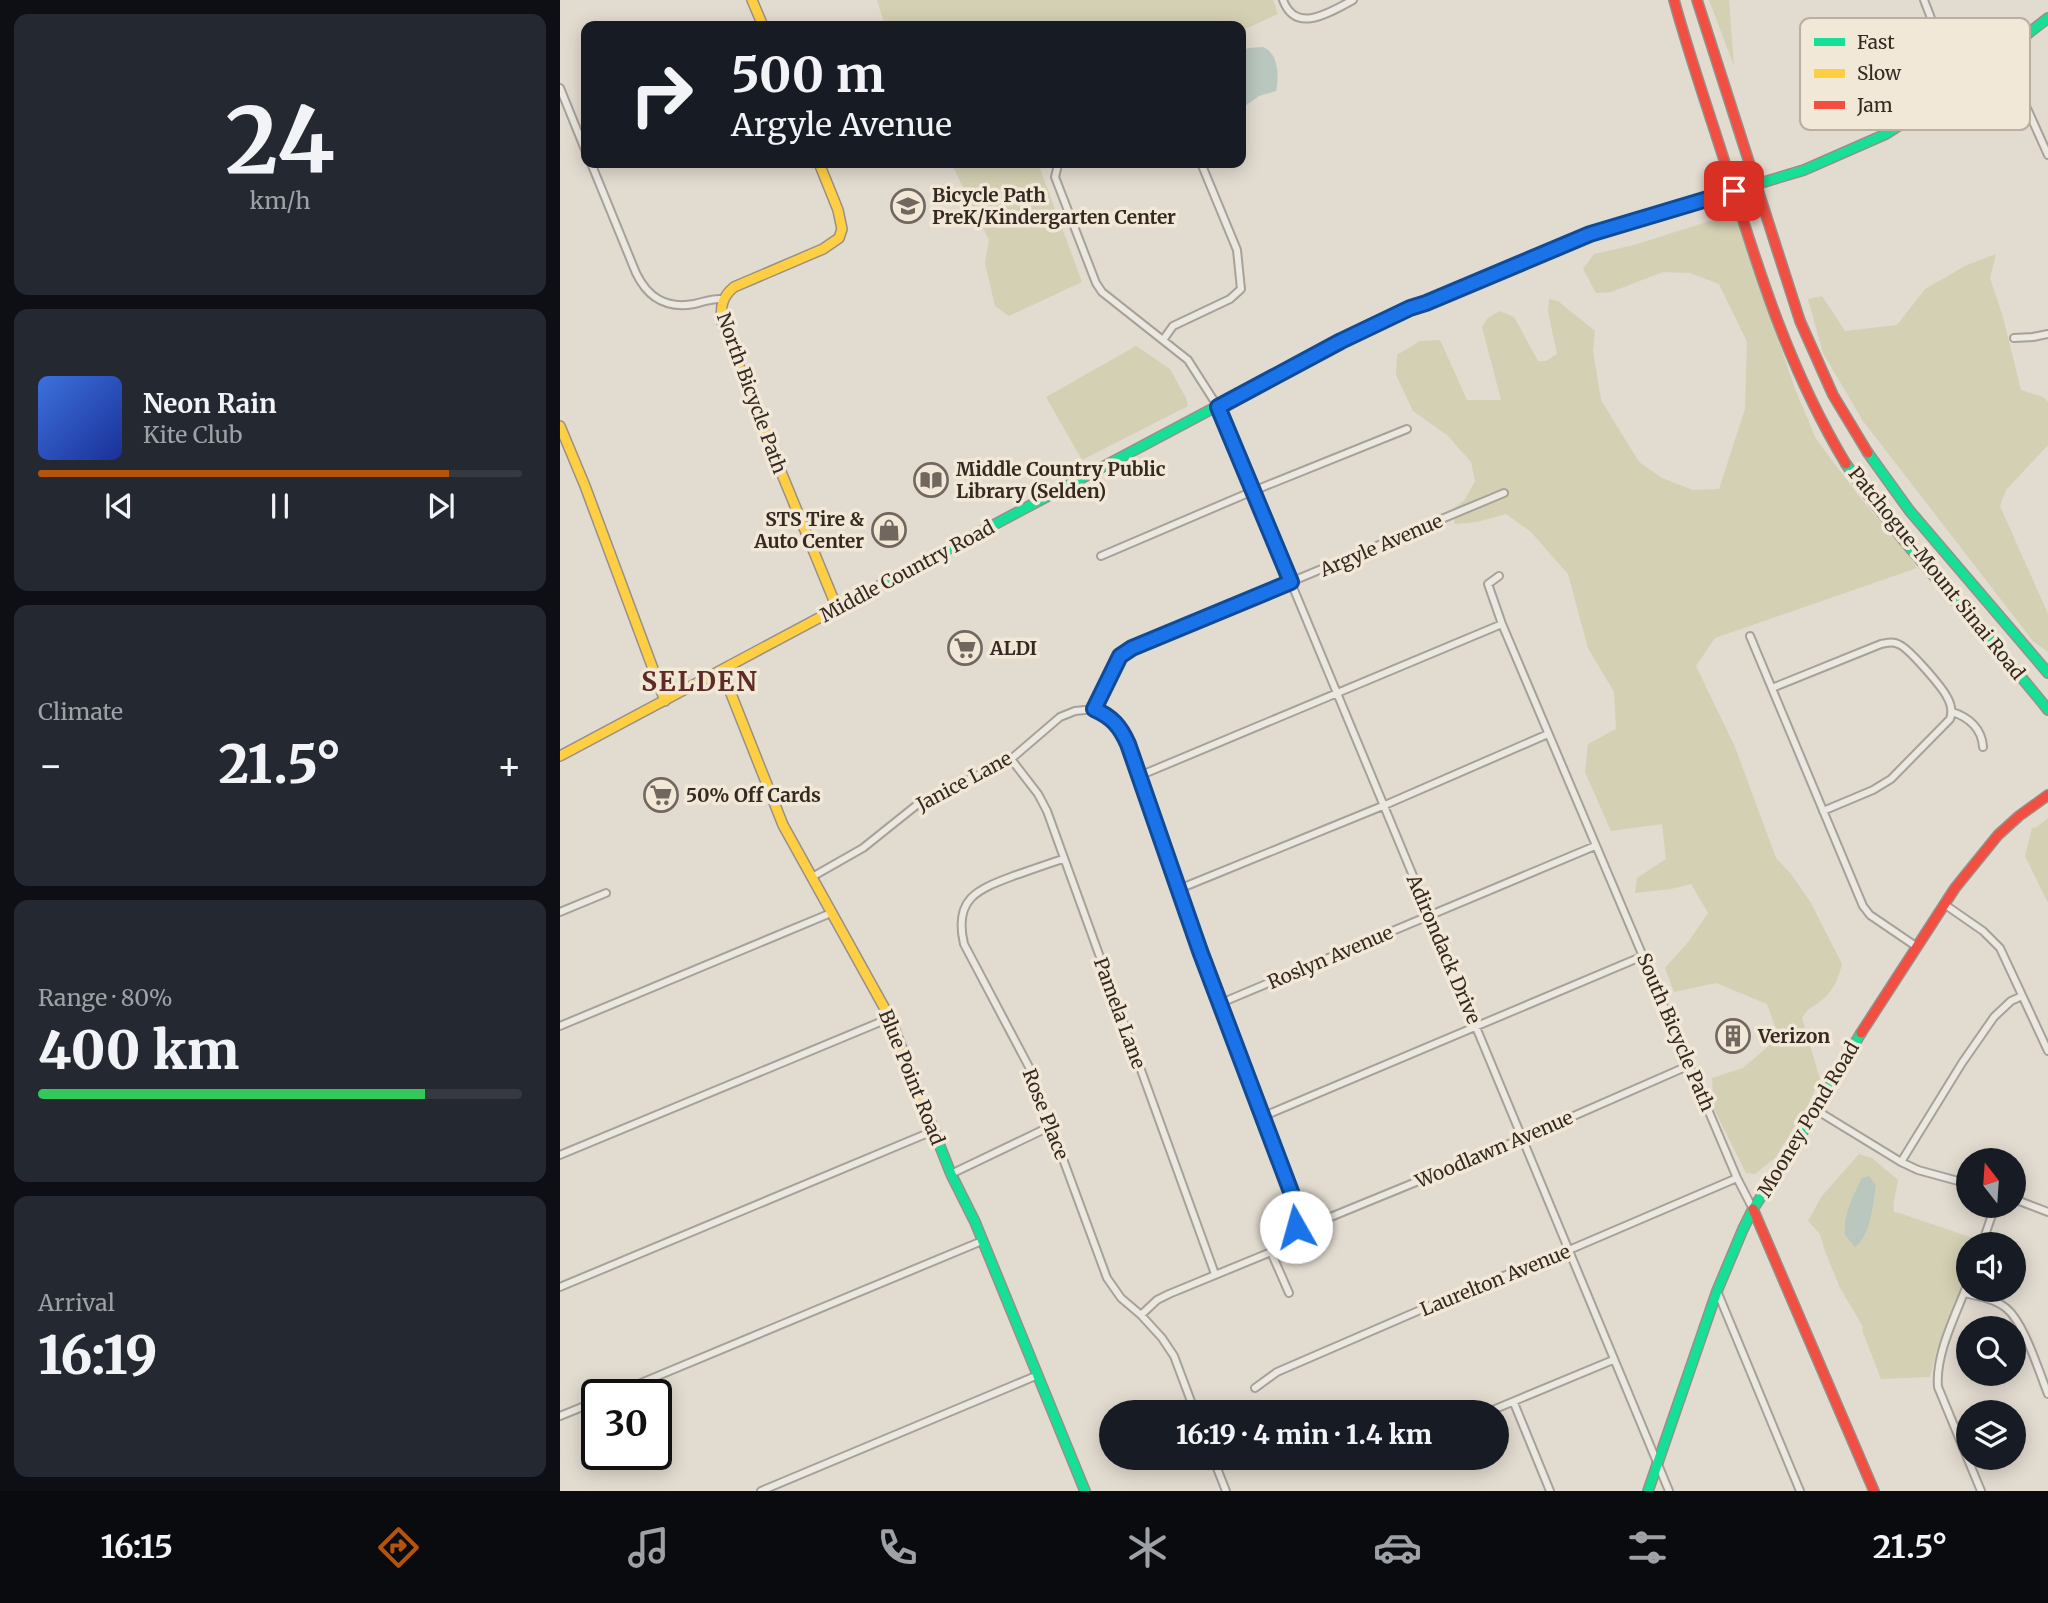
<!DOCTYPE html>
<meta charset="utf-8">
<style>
:root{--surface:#171b24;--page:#242831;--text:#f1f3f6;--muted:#9ea1a6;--line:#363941;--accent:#b45309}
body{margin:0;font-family:Merriweather,serif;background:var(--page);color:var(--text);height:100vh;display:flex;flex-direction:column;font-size:26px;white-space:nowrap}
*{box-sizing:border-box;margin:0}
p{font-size:23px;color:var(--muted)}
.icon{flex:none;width:38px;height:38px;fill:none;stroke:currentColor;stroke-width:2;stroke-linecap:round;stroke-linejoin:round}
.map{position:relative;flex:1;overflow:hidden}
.sheet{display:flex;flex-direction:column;gap:14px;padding:14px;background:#0d0f14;width:560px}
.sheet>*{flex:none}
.top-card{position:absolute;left:21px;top:21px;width:665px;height:147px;border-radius:14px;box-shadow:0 4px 18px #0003;background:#171b24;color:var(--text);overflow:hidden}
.needle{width:46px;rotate:343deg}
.fabs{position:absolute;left:1396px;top:1148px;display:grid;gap:14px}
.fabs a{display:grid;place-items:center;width:70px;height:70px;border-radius:50%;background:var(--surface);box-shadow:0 4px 18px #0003;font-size:35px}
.speed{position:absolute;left:21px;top:1379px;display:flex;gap:14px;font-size:35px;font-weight:700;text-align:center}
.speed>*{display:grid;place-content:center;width:91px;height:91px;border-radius:50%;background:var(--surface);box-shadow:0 4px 18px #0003;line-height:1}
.speed .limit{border:4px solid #111;border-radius:10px;background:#fff;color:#111}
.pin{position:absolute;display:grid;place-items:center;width:60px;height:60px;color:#fff;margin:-30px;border-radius:14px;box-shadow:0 4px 10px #0006}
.me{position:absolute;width:77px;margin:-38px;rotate:353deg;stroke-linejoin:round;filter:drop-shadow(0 0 5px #0008)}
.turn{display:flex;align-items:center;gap:24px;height:147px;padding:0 35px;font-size:32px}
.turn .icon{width:91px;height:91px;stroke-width:2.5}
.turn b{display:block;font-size:49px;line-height:60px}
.big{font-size:52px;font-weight:800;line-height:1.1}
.sheet .card{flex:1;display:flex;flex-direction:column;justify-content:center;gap:10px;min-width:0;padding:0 24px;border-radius:14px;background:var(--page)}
.sheet .dial{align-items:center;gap:0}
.dial b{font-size:91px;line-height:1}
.song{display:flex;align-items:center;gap:21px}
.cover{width:84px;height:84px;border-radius:10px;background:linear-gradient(135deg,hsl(220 70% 55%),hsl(230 70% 35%))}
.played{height:7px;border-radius:4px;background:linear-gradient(90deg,var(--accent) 85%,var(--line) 85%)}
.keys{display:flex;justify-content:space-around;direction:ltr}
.heat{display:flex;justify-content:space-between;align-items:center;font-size:38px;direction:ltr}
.charge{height:10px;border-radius:5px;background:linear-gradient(90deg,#34c759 80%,var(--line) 0)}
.trip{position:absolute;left:539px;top:1400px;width:410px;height:70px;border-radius:35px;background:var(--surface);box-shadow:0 4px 18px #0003;font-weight:800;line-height:70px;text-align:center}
.tab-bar{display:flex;height:112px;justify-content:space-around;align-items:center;background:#090b0e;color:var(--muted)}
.tab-bar .icon{width:49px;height:49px}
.tab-bar .current{color:var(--accent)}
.tab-bar b{font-size:32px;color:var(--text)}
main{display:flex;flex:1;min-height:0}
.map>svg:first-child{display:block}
.green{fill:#d3d0b4}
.water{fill:#bac7be}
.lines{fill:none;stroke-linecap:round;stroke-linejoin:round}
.street-casing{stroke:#a8a198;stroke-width:10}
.fast-casing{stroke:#979088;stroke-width:12}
.slow-casing{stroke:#979088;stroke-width:12}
.jam-casing{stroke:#979088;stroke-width:12}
.street{stroke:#ebe7e1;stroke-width:6}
.fast{stroke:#16e098;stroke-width:9}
.slow{stroke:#ffcf43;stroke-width:9}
.jam{stroke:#f24e42;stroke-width:9}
.route-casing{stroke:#114b97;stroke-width:18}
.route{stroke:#1a73e8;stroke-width:12}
.labels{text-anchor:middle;stroke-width:7;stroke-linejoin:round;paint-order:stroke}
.poi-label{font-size:19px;font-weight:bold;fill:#362921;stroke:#f2e8d7;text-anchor:start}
.street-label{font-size:19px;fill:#362921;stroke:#f2e8d7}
.district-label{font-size:26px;font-weight:bold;letter-spacing:2px;fill:#5f2c25;stroke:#f2e8d7}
.key{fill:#f2e8d7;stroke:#baafa0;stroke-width:2}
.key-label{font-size:19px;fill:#362921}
</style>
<main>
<section class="sheet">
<div class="card dial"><b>24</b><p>km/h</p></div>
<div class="card">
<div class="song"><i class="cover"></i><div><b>Neon Rain</b><p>Kite Club</p></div></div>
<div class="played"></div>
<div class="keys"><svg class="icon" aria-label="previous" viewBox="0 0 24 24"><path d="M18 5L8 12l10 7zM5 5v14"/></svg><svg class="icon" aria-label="pause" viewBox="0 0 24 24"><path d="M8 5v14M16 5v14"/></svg><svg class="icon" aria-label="next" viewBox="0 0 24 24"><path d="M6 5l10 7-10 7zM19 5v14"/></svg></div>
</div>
<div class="card"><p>Climate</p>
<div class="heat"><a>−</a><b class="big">21.5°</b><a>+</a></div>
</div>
<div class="card"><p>Range · 80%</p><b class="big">400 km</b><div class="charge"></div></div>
<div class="card"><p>Arrival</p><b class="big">16:19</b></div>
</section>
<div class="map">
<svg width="1488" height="1491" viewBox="0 0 1488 1491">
<rect width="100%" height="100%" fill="#e2dbd0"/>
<path class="green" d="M317,0H713L718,14L681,31V26H325Z
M1149,0H1169L1174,66Z
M391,163H478L522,282L449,316L435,306L425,263L429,240Z
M1175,213L1235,389L1256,439L1302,500L1347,553L1357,568L1155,638L1136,666L1175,747L1216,858L1231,874L1251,903L1282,964C1279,977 1273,991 1263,999C1254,1008 1250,1005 1242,1018L1260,1079L1247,1107L1215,1158L1195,1174L1186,1173L1154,1109L1152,1078L1183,1068L1219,1037L1207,1004L1156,983L1114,992L1105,968L1129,941L1148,913L1131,884L1111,889L1075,893L1077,878L1106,859L1102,824L1051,831L1025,772L1028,744L1056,729L1054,692L1028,648L1008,574L971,532L946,514L917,522L895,524L892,509L904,501L915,481L911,462L887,435L853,411L836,375L837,355L860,341L880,340L907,400H941L922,327L927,319L939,311L954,317L978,361H986L997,354L988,312L989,299L998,301L1035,331L1033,351L1041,400L1079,462L1102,478L1133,490L1159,489L1185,409L1187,342L1159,284L1130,273L1103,272L1051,292L1036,293L1023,269L1034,254L1074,245Z
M1436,254L1430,278L1442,314L1461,390L1483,397L1488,402V445L1446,490L1440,506L1488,614V652L1473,641L1303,421L1263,353L1248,299L1262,296L1285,331L1337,325L1365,289L1405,266Z
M576,346L610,369L626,398L628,406L522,460L486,397Z
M1488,818V903L1465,856L1472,828L1477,827Z
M1299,1154L1312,1158L1338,1180C1337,1190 1332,1203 1334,1213L1336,1212L1419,1240L1417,1244H1409V1266L1376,1353L1370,1377L1321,1379L1302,1330L1303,1327L1280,1288L1265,1251L1260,1234L1248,1221L1261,1197Z"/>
<path class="water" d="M703,47C719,53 719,77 716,91L699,96L681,109V52L688,48Z
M1309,1176L1316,1185C1313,1204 1311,1235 1295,1247L1285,1235C1283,1214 1293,1196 1302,1178Z"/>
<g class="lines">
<g class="street-casing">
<path id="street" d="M723,0C736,35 770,12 793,0
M1364,0L1398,88
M1443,55L1488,155
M0,88L26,152
M31,163L76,273C88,298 106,309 134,304C144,302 151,298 162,299
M501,163L498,165L495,177L536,283L542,292L628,360L658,407L1109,1491
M1454,338L1473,337L1488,334
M603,340L613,326L670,299L681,289L677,250L641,163
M541,556L693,491L847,429
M939,576L928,584L942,624L1177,1178L1193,1209
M1190,636L1303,906L1310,915L1357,947
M1212,688L1321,644C1327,643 1332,641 1338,644C1348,647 1382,687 1387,697C1391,704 1393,711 1390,719L1331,779L1313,790L1263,811
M535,709L560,656L572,648L944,493
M1392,712C1409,717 1422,729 1423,747
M451,759L478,794L487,811L655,1274
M579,776L942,624
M503,859C487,864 471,870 456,875C419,889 393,897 404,944L469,1067L547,1278L561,1298L581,1315L602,1338L614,1356L635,1412
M252,877L303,848L358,804L451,759L500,717L515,711L535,709L549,716L561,728L568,744L640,951L733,1197L736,1211V1227L727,1241L711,1252L609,1294L597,1300L581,1315
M619,889L825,805L988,734
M1384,904L1423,931L1440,948L1488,1051
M0,912L46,893
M661,1003L1035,846
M0,1026L271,913
M1256,1110L1341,1162L1358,1170L1409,1184
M704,1116L1083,956
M0,1155L330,1018
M1341,1162L1402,1063L1434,1017L1451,1001L1462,996
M391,1174L491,1126
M1454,1199L1488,1212
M736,1227L751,1225L961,1139L1130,1065
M1422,1244L1435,1206
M711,1252L729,1293
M1409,1280C1397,1313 1375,1353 1378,1387L1421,1491
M0,1287L373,1131
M1157,1291L1240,1491
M1404,1293C1418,1296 1435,1299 1446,1308C1464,1322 1479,1372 1488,1394
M695,1388L717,1372L888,1298L1009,1250L1177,1178
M52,1395L422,1241
M954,1403L990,1491
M928,1412L1053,1360
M0,1416L37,1401
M653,1458L666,1491
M201,1491L478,1375"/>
</g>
<g class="fast-casing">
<path id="fast" d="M1053,227L1244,170L1326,134L1398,88L1488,18
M1308,453L1349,510L1488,673
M1286,464C1346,552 1422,626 1488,710
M315,588L727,369
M370,1121L391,1174L415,1222L525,1491
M1088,1491L1157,1291L1183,1229L1193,1209L1233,1148L1301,1033"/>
</g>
<g class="slow-casing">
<path id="slow" d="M192,0L203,26
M259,163L278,210L282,229L279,238L263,249L174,287C162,297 160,307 162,322L196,411L277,608
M727,369L850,308L866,303L1030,234L1053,227
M0,426L25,486L105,701
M162,671L223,825L330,1018L370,1121
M0,756L315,588"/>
</g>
<g class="jam-casing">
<path id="jam" d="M1114,0C1129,55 1148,109 1165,163C1198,269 1228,368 1286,464
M1137,0L1240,321L1273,395L1308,453
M1301,1033L1395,888L1438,835L1459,816L1488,795
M1193,1209L1314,1491"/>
</g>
<use href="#street" class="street"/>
<use href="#fast" class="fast"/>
<use href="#slow" class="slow"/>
<use href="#jam" class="jam"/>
</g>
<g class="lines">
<g class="route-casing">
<path id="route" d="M736,1227V1211L733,1197L640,951L568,744C560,726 552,717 534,709L560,656L572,648L731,582L658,407L781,341L850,308L866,303L1030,234L1174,191"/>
</g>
<use href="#route" class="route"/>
</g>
<defs>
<g id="school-ring" transform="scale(1.75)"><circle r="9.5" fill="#f2e8d7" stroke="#72675e" stroke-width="1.5"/><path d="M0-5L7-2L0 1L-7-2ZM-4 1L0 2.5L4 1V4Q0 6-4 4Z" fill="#72675e"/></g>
<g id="library-ring" transform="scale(1.75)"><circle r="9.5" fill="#f2e8d7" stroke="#72675e" stroke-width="1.5"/><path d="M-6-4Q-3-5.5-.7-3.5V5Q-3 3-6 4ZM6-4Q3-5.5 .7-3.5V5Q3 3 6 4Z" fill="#72675e"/></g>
<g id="shop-ring" transform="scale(1.75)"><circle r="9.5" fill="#f2e8d7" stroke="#72675e" stroke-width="1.5"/><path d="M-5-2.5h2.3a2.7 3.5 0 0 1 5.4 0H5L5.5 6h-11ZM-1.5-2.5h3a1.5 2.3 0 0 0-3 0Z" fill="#72675e"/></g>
<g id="supermarket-ring" transform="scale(1.75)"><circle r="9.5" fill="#f2e8d7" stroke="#72675e" stroke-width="1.5"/><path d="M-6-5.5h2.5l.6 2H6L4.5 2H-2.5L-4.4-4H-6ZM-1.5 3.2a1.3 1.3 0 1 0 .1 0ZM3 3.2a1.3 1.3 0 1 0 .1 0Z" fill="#72675e"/></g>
<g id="building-ring" transform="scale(1.75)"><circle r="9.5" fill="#f2e8d7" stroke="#72675e" stroke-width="1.5"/><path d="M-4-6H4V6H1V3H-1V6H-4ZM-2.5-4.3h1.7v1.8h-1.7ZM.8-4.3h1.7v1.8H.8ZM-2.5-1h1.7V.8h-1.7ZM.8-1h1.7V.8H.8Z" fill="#72675e"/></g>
</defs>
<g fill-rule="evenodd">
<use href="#school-ring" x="348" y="206"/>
<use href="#library-ring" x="371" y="480"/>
<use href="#shop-ring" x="329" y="530"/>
<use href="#supermarket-ring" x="405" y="648"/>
<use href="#supermarket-ring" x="101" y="795"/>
<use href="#building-ring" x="1173" y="1036"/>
</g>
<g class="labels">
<g class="poi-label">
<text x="372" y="202">Bicycle Path<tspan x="372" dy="22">PreK/Kindergarten Center</tspan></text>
<text x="396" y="476">Middle Country Public<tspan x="396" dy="22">Library (Selden)</tspan></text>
<text x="304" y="526" text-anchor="end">STS Tire &amp;<tspan x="304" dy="22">Auto Center</tspan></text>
<text x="430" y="655">ALDI</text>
<text x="126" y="802">50% Off Cards</text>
<text x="1198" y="1043">Verizon</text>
</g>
<g class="street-label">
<text transform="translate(192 393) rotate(70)" y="7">North Bicycle Path</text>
<text transform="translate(821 545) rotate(-23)" y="7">Argyle Avenue</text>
<text transform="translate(347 571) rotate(-28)" y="7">Middle Country Road</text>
<text transform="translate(1377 573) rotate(51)" y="7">Patchogue-Mount Sinai Road</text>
<text transform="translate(404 781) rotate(-28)" y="7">Janice Lane</text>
<text transform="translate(884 949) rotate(67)" y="7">Adirondack Drive</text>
<text transform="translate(770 957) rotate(-23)" y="7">Roslyn Avenue</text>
<text transform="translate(560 1013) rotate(70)" y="7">Pamela Lane</text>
<text transform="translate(1116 1032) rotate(67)" y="7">South Bicycle Path</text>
<text transform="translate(352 1077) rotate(68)" y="7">Blue Point Road</text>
<text transform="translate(486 1114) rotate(69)" y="7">Rose Place</text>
<text transform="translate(1248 1119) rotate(-59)" y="7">Mooney Pond Road</text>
<text transform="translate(934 1149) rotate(-23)" y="7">Woodlawn Avenue</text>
<text transform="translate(935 1280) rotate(-22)" y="7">Laurelton Avenue</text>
</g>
<g class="district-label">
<text x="140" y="691">SELDEN</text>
</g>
</g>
<rect x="1240" y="18" width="230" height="112" rx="10" class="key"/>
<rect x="1254" y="38" width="31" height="8" fill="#16e098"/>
<rect x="1254" y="69" width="31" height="9" fill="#ffcf43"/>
<rect x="1254" y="101" width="31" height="8" fill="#f24e42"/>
<g class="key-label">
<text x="1297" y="49">Fast</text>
<text x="1297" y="80">Slow</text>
<text x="1297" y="112">Jam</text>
</g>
</svg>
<div class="fabs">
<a><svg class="needle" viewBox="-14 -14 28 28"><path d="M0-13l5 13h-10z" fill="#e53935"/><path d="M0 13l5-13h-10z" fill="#9ea1a6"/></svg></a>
<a><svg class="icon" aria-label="sound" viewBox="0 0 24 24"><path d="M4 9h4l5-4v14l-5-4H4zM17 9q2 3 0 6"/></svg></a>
<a><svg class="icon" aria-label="search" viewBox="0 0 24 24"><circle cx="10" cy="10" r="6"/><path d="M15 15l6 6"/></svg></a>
<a><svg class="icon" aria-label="layers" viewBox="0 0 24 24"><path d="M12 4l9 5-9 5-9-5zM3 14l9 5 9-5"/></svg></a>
</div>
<div class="speed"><div class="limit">30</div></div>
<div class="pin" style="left:1174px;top:191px;background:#d93025"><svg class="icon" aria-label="arrive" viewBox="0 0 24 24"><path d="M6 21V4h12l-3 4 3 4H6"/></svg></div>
<svg class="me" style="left:736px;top:1227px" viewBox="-20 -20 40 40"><circle r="19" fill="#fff"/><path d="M0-13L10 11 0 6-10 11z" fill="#1a73e8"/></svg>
<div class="trip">16:19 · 4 min · 1.4 km</div>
<div class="top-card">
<div class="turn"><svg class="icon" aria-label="right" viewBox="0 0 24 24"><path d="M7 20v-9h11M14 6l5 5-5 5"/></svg><div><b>500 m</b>Argyle Avenue</div></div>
</div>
</div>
</main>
<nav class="tab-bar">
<b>16:15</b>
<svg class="icon current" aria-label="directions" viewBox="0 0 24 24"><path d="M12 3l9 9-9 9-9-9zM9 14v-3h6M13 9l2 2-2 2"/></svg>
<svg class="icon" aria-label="music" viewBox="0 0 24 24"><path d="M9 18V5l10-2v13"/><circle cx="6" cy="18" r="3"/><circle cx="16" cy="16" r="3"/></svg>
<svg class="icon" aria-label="phone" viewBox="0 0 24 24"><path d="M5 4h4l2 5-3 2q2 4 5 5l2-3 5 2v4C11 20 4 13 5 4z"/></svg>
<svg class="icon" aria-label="climate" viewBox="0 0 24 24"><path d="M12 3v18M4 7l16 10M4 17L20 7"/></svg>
<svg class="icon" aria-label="car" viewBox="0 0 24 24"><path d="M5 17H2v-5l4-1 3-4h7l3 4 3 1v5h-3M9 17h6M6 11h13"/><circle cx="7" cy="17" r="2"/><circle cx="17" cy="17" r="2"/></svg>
<svg class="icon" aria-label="filters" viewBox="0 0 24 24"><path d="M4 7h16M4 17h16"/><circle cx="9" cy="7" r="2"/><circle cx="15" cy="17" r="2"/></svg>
<b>21.5°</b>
</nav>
